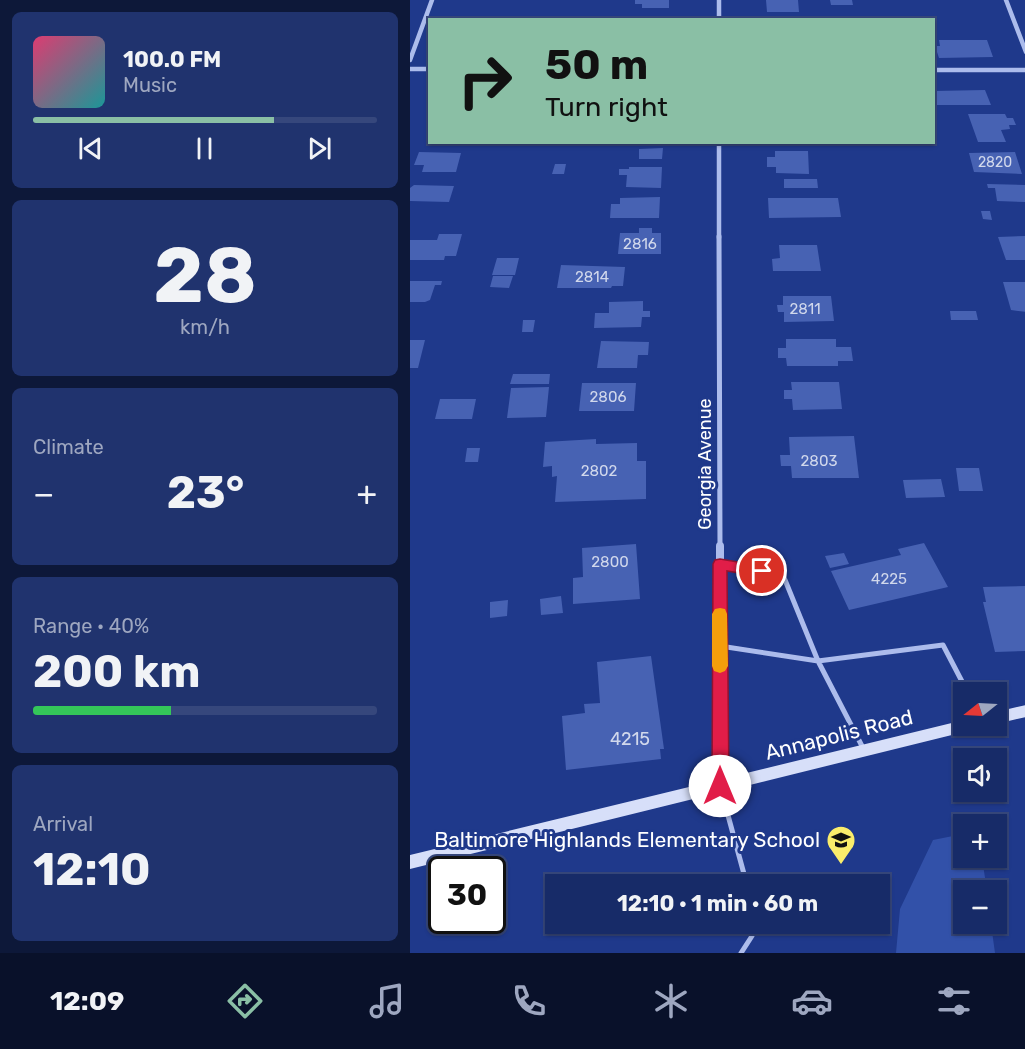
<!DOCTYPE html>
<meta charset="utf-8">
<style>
:root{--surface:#172b68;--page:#20336e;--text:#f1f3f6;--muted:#9ea7c0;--line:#36477c;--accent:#8abfa5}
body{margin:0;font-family:Rubik,sans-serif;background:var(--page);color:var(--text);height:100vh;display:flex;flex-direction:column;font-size:22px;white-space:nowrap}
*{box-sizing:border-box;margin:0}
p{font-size:20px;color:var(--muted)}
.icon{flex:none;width:33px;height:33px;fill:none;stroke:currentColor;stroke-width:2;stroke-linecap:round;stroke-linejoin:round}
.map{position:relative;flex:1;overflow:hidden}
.side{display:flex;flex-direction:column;gap:12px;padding:12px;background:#0d1839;width:410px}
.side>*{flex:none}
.hud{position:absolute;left:18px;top:18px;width:507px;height:126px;border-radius:0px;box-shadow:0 2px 4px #0004,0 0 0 2px var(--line);background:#8abfa5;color:#111;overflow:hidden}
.needle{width:39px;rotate:252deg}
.tools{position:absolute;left:543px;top:682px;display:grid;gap:12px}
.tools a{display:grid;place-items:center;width:54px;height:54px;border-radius:0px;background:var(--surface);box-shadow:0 2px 4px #0004,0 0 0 2px var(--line);font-size:30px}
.speed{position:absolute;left:18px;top:856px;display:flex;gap:12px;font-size:30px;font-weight:700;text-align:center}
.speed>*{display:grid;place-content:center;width:78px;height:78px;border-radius:50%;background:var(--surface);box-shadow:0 2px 4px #0004,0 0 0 2px var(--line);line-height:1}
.speed .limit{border:3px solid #111;border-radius:9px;background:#fff;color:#111}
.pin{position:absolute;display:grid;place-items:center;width:51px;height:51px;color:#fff;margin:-26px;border:3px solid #fff;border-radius:50%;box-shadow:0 2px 6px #0007}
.me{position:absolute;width:66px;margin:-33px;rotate:0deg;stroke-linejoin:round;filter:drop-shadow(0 0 4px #0008)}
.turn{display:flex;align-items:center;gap:21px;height:126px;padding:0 18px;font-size:27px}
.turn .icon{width:78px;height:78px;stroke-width:2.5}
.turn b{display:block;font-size:42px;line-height:51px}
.big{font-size:45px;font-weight:700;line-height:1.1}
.side .widget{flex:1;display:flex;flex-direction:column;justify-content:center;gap:9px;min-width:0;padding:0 21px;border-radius:9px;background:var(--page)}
.side .dial{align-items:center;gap:0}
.dial b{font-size:78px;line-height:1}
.song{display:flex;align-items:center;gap:18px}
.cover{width:72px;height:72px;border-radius:9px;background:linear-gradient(135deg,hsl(340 70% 55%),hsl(180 70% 35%))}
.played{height:6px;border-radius:3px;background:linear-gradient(90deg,var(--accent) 70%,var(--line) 70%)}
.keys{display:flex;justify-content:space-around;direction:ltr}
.heat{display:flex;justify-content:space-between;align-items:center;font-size:33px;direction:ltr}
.charge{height:9px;border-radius:4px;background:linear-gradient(90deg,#34c759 40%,var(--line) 0)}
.trip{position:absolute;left:135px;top:874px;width:345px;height:60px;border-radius:0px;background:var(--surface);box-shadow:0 2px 4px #0004,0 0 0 2px var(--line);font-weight:700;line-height:60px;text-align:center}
.tab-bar{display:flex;height:96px;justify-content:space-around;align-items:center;background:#09112a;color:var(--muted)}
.tab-bar .icon{width:42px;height:42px}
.tab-bar .selected{color:var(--accent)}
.tab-bar b{font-size:27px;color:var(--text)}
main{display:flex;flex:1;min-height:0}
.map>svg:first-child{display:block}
.green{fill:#3251a9}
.building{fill:#4762b3}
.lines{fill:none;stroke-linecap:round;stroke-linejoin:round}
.lane{stroke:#acbcec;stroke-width:5}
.street-far2{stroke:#acbcec;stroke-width:4.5}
.street-far1{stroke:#acbcec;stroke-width:5}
.street{stroke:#acbcec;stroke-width:8}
.secondary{fill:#d7dff9;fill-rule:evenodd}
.route{fill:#e11d48;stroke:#92132f;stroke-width:1.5}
.slow{fill:#f59e0b}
.labels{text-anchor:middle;stroke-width:6;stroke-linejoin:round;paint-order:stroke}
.far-number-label{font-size:14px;fill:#d1d8ec}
.number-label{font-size:15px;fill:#d1d8ec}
.street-label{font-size:18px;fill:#fff;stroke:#1f398b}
.near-number-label{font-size:18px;fill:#d1d8ec}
.near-street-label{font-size:21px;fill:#fff;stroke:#1f398b}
.near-poi-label{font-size:21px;fill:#fff;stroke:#1f398b;text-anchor:end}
</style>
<main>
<section class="side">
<div class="widget">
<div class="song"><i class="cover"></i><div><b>100.0 FM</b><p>Music</p></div></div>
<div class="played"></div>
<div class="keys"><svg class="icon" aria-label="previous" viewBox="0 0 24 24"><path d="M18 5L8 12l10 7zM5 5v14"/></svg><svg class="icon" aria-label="pause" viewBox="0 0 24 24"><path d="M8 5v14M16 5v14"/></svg><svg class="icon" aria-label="next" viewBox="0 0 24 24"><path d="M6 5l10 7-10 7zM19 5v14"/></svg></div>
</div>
<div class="widget dial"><b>28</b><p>km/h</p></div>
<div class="widget"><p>Climate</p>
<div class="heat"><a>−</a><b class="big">23°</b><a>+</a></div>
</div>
<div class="widget"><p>Range · 40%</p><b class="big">200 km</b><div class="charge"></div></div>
<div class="widget"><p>Arrival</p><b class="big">12:10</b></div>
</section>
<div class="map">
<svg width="616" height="953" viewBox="0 0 616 953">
<rect width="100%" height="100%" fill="#1f398b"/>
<path class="green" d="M553,834L554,858H572L577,891H554V924H581L585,953H486L490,909L523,840Z"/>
<path class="building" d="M225,0H259V8H232V4H225Z
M356,0H388L389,12H357Z
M420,0H442L443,5H421Z
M529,40H577L583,57L529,58L525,46H530Z
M575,90L581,105H524V91Z
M558,114H595L597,118H603L606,125H599L600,129L591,130L596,142H568Z
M253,148L252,159H229V149Z
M365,151H398L399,174L366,173V167H357V157H365Z
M9,152L51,153L46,172H12L14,165H4Z
M605,152L612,174L564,172L559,153Z
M145,164H156L154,174H142Z
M219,167H252L251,188L216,187L217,175H209V169H219Z
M374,179H407L408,188H374Z
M577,184L616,185V202L587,201L585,188H578Z
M4,185L44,186L39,202L0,201V188Z
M250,197L249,218H200L201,204H210V198Z
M358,198H428L431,217L359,218Z
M571,211H580L582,220L573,219Z
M229,228H242V233H251V254H208L210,233H229Z
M29,234H52L46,256H35L34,260H0V240H27Z
M616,236V260H596L588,237Z
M369,245H407L411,271H363L362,259L370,258Z
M87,258H109L105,275H82Z
M151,265L215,267L213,286H202L201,288H147Z
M83,276H103L99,288L80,287Z
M0,281H32L31,285H25L20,300L15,302H0Z
M593,282H616V312L601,310Z
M373,296H421L424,321L374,322V312H368L367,305H373Z
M233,301V311H240V317H232L231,327L184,328L185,313H199V302Z
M540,311H566L568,320H541Z
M113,320H125L123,332H112Z
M376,339H426V347H441L443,361H428V366H377L376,358H368V348H376Z
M0,340H15L8,368H0Z
M191,341L239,342L238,355H228L227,368H187Z
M103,374H140L139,384H100Z
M381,382H429L432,409L383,410L382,399H374V390H382Z
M172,383H226L224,411H169Z
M139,387L136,417L97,418L101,388Z
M30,399H66L62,419H25Z
M444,436L449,478H382L381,466H371L370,455H380L379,437Z
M186,439V444L227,443V461H236V499L145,502L147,476L142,477V466L133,467L135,442Z
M57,448H70L68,462H55Z
M546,468H569L573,491H549Z
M531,479L535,497L496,498L493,480Z
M514,543L538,587L439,610L421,571L491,555L488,549Z
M226,544L230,599L163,604V578L173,577L172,548Z
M434,553L439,564L420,568L415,556Z
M616,586V651L585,652L573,602H576L573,587Z
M151,596L153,613L131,615L130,599Z
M98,600L97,616L80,618V602Z
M241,656L254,749H250L251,759L156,770L152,716L175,713L174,704L190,703L187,662Z"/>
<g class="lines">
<path class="lane" d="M310,564L373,575L408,661L533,645L558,693
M310,646L408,661L453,748
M310,786L337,885
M331,953L342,936L341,924"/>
<path class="street-far2" d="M309,0V20
M596,0L616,52
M0,60L22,0
M0,69H20
M524,70H616
M309,142V238"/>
<path class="street-far1" d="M309,236L310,548"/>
<path class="street" d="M310,546V785"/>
<path class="secondary" d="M616,705V717L586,724V712Z
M554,720V726H561L559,730L554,732L0,869V855Z"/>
</g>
<path class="route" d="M310,559L352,566L357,567L359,571L357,575L352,577L317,571L319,786L316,791L310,793L304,791L302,786L303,564L305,560Z"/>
<path class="slow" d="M310,608L315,609L317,614L318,666L315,671L310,673L304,671L302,666V614L305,609Z"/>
<defs>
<g id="school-pin" transform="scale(1.5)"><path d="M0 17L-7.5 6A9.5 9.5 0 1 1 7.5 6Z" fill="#faed6b" stroke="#1f398b"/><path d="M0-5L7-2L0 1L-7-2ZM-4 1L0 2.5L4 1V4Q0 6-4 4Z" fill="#111"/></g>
</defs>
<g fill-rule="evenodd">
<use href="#school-pin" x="431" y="840"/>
</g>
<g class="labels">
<g class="far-number-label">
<text x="585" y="167">2820</text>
</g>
<g class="number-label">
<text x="230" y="249">2816</text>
<text x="182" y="282">2814</text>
<text x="395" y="314">2811</text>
<text x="198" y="402">2806</text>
<text x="409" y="466">2803</text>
<text x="189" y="476">2802</text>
<text x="200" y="567">2800</text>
<text x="479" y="584">4225</text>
</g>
<g class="street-label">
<text transform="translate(295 464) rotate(-90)" y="6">Georgia Avenue</text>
</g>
<g class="near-number-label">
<text x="220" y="745">4215</text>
</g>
<g class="near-street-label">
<text transform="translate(429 735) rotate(-14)" y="7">Annapolis Road</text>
</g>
<g class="near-poi-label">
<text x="410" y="847">Baltimore Highlands Elementary School</text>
</g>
</g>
</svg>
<div class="tools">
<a><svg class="needle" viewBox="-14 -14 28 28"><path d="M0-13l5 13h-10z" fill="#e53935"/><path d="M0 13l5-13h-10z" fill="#9ea7c0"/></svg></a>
<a><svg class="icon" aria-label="sound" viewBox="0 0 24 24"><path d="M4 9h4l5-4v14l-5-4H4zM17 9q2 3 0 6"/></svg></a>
<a>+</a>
<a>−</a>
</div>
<div class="speed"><div class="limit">30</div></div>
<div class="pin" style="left:352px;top:571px;background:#d93025"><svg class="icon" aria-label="arrive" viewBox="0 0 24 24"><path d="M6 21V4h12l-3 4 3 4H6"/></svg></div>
<svg class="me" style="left:310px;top:786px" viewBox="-20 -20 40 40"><circle r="19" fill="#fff"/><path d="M0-13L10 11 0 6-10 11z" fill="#e11d48"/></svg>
<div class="trip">12:10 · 1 min · 60 m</div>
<div class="hud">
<div class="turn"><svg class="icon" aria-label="right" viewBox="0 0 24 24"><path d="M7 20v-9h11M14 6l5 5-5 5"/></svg><div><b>50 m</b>Turn right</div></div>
</div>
</div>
</main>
<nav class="tab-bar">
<b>12:09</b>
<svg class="icon selected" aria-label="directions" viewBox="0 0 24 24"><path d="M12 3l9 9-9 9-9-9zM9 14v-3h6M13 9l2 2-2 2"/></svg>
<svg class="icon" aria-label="music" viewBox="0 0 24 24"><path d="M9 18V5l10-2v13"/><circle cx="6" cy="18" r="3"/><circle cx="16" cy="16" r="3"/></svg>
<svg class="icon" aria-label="phone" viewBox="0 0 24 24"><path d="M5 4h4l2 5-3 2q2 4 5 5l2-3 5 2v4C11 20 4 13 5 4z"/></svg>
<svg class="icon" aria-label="climate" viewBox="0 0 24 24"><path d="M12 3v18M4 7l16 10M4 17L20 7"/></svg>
<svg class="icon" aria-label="car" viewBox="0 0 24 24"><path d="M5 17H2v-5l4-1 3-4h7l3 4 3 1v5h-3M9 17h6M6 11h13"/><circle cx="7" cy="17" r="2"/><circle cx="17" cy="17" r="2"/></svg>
<svg class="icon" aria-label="filters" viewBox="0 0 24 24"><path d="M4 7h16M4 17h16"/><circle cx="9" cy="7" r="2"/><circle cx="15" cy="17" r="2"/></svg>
</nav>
